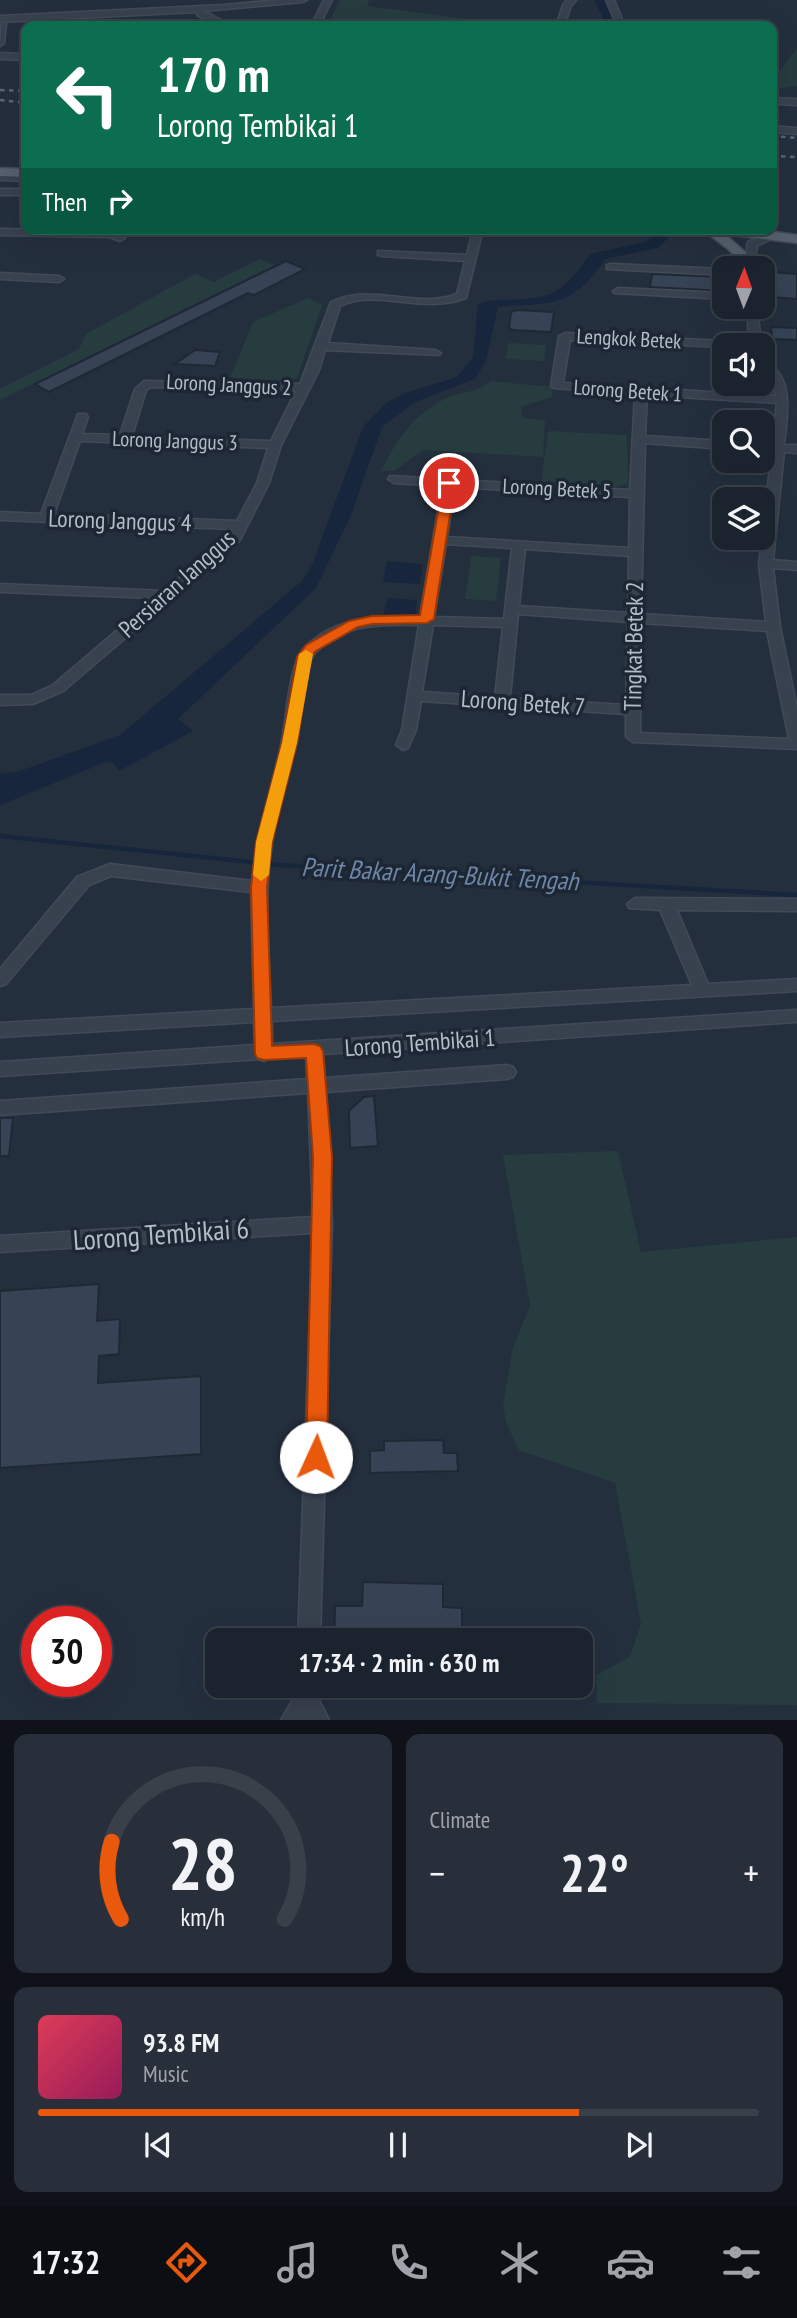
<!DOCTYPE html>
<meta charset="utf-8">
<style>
:root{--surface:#1b232e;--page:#282f3a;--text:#f1f3f6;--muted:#a0a4aa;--line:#39404a;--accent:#ea580c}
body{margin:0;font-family:"PT Sans Narrow",sans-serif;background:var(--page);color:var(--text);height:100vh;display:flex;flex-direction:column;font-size:26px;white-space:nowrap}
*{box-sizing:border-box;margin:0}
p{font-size:23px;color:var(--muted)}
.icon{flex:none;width:38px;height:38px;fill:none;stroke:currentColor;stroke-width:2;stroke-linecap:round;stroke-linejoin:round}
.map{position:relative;height:1720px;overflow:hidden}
.side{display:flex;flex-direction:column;gap:14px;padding:14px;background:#0f1319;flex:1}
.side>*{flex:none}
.banner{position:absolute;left:21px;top:21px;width:756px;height:214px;border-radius:14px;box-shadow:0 7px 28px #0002,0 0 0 2px var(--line);background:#0b6e4f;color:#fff;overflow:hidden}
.needle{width:46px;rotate:1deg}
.fabs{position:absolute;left:712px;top:256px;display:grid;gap:14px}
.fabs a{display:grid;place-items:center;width:63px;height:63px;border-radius:14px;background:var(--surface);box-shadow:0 7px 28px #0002,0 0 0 2px var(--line);font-size:35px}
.speed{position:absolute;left:21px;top:1606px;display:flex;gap:14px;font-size:35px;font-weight:700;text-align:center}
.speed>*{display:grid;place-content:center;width:91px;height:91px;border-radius:50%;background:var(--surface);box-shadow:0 7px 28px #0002,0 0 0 2px var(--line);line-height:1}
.speed .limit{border:10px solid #d22;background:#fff;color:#111}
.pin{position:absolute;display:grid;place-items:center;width:60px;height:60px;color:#fff;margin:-30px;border:4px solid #fff;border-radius:50%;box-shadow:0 2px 7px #0007}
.me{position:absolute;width:77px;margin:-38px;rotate:2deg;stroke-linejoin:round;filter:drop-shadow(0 0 5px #0008)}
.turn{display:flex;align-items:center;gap:24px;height:147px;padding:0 21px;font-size:32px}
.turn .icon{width:91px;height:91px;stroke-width:2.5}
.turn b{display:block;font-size:49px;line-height:60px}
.then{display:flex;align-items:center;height:66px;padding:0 21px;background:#0003;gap:14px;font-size:26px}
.big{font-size:52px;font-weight:700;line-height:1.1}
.side .tile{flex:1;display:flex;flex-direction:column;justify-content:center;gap:10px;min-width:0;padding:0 24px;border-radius:14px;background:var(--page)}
.side .dial{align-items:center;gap:0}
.dial svg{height:182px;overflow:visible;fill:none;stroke:var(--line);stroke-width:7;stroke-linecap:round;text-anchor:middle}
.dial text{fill:var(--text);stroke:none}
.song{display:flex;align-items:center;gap:21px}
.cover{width:84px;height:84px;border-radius:10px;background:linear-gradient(135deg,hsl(350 70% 55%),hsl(330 70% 35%))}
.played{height:7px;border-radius:4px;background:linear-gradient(90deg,var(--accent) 75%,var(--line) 75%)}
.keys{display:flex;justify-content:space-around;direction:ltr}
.heat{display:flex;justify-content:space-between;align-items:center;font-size:38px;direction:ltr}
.side .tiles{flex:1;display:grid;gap:14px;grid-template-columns:1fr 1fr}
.tile:last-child{grid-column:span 2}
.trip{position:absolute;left:205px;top:1628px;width:388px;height:70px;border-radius:14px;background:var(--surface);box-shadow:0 7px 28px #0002,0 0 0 2px var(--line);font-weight:700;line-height:70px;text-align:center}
.dock{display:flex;height:112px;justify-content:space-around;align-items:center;background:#0b0e12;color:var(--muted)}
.dock .icon{width:49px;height:49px}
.dock .selected{color:var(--accent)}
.dock b{font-size:32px;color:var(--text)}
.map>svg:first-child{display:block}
.green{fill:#263c3f}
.water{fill:#17263c}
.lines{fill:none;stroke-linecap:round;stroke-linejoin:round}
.stream-far1{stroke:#17263c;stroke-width:2.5}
.stream{stroke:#17263c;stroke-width:4.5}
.river{fill:#17263c;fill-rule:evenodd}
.building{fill:#364354;stroke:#1f2835;stroke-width:2}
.minor-casing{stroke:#414a57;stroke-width:3}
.major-casing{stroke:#414a57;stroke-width:3}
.minor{fill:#38414e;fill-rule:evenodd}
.major{fill:#56606e;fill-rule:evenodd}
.rail{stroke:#5a6575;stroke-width:2.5;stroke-dasharray:4.5 4.5;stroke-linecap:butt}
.route{fill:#ea580c;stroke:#983908;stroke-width:2}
.slow{fill:#f59e0b}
.labels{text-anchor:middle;stroke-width:7;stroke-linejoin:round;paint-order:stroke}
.far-street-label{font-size:21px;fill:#b4bcc9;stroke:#1d2633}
.street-label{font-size:24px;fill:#b4bcc9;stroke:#1d2633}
.water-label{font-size:26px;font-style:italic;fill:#6d86a8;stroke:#1d2633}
.near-street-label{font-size:28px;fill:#b4bcc9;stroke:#1d2633}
</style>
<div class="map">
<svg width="797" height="1720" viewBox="0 0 797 1720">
<rect width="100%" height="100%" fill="#242f3e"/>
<path class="green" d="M340,0H369L367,6L498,23L499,26H327Z
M797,48V86L772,90V81Z
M260,259L275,265L0,400V389L79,349L86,334L195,274L214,282Z
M308,298L322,305L297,378L288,381L230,378L253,322Z
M508,343L546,345L544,361L506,359Z
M491,381L552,387V397L521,407L523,418L545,420L543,457L423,450L394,471H381C395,443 412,416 441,401C457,392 477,393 491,381Z
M548,431L627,435L628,483L616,487L541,483Z
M471,556L501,558L496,601L465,599Z
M618,1151L641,1252L797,1237V1705L597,1703L596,1675L630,1657L641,1624L615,1483L519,1450L507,1425L503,1406L512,1351L530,1305L503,1155Z"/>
<path class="water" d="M664,229H677L658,248L605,259C573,308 552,303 498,307L486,361L475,379L415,402L382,427L351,515L316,588L178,719L193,731L119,771L113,763L106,762L0,805V774L20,771L120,735L302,581L312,565L363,427L386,403L405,393L457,377L473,357L478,304C489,300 499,300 510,300C556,298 564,291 590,254L645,242Z
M387,561L423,564L420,584L383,582Z
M388,598L417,600L416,614L407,619L382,618Z"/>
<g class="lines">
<path class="stream-far1" d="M772,105H797"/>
<path class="stream" d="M0,836L279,865L797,895"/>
<path class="river" d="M594,0H608L621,26H607Z"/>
</g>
<path class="building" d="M286,261L305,269L254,295L248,293L49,392L35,384Z
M771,272L797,274V299L771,297Z
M652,274L724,277V291L650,287Z
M516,310L554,312L551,332L513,330L509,328L511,312Z
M771,327L797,328V340L772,339Z
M195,350L220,352L215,366L175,364Z
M374,1096L378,1146L350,1148L349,1111L364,1097Z
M0,1118H13L9,1156H0Z
M99,1284L97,1321L120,1319L119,1354L99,1356L98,1383L201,1376V1454L0,1468V1291Z
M443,1440L444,1453H457L458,1471L370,1473V1451L384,1450V1441Z
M363,1582L443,1584V1607L462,1608V1640H334L335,1606H362Z
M361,1685H453V1698L376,1697Z"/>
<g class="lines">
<g class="minor-casing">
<path id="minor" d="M278,0H307L303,2L204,11L221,20L219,26H211L213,23L198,16L196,12L0,22V16L223,5Z
M324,0H332L319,26H311Z
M567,0H576L571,6L564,26H556L563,5Z
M606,0H614L625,26H617Z
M2,21L6,24L4,43L0,46Z
M772,31L777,33V37H772Z
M0,53L26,54V60L0,59Z
M772,98L797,99V105L772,104Z
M772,126L797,128V134L772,132Z
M0,174L26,177V181L0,180Z
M0,189H26V195H0Z
M0,229L111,231L125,238L120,241L109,237L0,235Z
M473,229H483L466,298C422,315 377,288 340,306L328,343L435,350L441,353L439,355L325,350L319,370L281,445L269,483L240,540L63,691L33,704L0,705V695H31L53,685L155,598L0,592V584L164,591L230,535L233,529L0,520V512L41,514L78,414H86L88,417L82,434L120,435L135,389L144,381L300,384L331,302C372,282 416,310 457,294L465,261L382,256L378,255V251L467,255ZM151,387L296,391L271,441L132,436L146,390ZM80,441L268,448L257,483L237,521L54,514Z
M769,233L774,236L773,238L757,246L754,268H744L748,242Z
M611,264L724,269V275L607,269V265Z
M0,273L59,276L64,279L59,282L0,279Z
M618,288L724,293V299L614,293L613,291Z
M747,306H757L761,345H749Z
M565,333L743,342L748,345H724V347L570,340L563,383L776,396L771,381L763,371V361C796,375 787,416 784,445H797V453L784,452L773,560L797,562V570L773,568L780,627L797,708V749L633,742L626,737V714L421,701L416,730L408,748L403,750L396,745L402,730L419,625C381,624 345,623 315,653C305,663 301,713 299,730C292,768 277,805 272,844C263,898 269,954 271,1008L692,985L660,910L629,908L627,904L635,898L797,899V911L677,910L708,984L797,979V991L272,1021V1044L797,1010V1022L323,1054L325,1078L507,1065L513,1067L516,1072L513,1077L507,1079L326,1092L332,1224L320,1640H298L313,1233L0,1252V1236L313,1217L308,1093L0,1115V1101L307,1079L306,1055L271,1058L264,1061L258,1059L0,1076V1062L255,1045L254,1022L0,1037V1023L254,1009L251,892L111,876L89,885L6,984L0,986V969L77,877L110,864L252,881C257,834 271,790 281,745C287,720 288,664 305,647C337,615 379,616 420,617L442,486L394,483L388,479L390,476L630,490L635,394L553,388L551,386L559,336ZM647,395L777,403L772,444L763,443V451H772L759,564L766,622L641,614L645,443L724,449V441L645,436ZM455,487L630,497L629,548L447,537ZM446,544L512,548L504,619L434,617ZM525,549L629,556L628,613L519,606ZM518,614L628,622L626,705L510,698ZM641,623L767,631L789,739L640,733ZM433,625L503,627L495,697L422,692Z
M296,1685H318V1698L329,1720H281L295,1696Z"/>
</g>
<g class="major-casing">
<path id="major" d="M0,168L26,169V177L0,176Z
M752,229L797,235V243L725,234L753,259V265H743L728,249L703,230Z"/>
</g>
<use href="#minor" class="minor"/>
<use href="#major" class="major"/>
<path class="rail" d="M0,90L26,91
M0,100L26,103
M772,136L797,138
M772,156L797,157"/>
</g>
<path class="route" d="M449,479L455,483L434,619L427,623L372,624L358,627L316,651L311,657L297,743L272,842L267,887L272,1046L314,1044L320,1046L323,1051L332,1157L327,1457L324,1464L316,1467L309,1464L306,1457L313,1157L306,1058L264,1060L257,1058L255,1054L251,887L256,842L282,743L297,657L306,645L349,621L372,616L420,615L443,483Z"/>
<path class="slow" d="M306,650L313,654L297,743L272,842L269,875L261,881L253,875L256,842L282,743L299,654Z"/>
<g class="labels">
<g class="far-street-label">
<text transform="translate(629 339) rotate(3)" y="7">Lengkok Betek</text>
<text transform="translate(229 385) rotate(3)" y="7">Lorong Janggus 2</text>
<text transform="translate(628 391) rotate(4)" y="7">Lorong Betek 1</text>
<text transform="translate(175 441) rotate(2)" y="7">Lorong Janggus 3</text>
<text transform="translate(557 489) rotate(3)" y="7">Lorong Betek 5</text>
</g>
<g class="street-label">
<text transform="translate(120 521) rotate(2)" y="8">Lorong Janggus 4</text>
<text transform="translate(177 584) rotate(-42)" y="8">Persiaran Janggus</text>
<text transform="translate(634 646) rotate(-89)" y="8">Tingkat Betek 2</text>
<text transform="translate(523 703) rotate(4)" y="8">Lorong Betek 7</text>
<text transform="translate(420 1043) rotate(-4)" y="8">Lorong Tembikai 1</text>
</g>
<g class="water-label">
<text transform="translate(440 874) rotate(3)" y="9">Parit Bakar Arang-Bukit Tengah</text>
</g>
<g class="near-street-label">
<text transform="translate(161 1234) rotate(-4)" y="10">Lorong Tembikai 6</text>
</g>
</g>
</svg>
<div class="fabs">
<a><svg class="needle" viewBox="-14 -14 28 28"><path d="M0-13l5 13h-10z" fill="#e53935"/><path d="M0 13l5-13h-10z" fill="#a0a4aa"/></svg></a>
<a><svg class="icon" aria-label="sound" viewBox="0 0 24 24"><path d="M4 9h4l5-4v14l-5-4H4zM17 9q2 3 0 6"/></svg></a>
<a><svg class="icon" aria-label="search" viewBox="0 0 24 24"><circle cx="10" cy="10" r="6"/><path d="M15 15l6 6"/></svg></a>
<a><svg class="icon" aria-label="layers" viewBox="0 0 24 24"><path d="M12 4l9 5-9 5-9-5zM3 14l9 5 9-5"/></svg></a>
</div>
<div class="speed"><div class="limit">30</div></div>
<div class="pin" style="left:449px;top:483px;background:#d93025"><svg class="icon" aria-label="arrive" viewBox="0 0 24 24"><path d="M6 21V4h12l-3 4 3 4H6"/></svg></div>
<svg class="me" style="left:316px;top:1457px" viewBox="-20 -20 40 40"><circle r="19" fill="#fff"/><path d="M0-13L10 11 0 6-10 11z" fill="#ea580c"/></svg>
<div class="trip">17:34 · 2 min · 630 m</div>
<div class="banner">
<div class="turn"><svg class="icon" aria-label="left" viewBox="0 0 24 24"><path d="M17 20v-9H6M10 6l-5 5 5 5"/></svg><div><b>170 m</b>Lorong Tembikai 1</div></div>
<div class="then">Then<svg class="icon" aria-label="right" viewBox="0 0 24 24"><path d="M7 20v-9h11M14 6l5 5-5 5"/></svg></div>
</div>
</div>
<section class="side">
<div class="tiles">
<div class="tile dial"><svg viewBox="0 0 100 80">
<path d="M14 69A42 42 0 1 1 86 69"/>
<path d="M14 69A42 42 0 0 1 10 35" stroke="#ea580c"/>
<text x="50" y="56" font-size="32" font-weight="700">28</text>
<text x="50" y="72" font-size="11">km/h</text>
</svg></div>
<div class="tile"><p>Climate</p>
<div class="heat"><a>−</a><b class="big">22°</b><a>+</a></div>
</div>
<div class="tile">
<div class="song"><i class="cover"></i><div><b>93.8 FM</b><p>Music</p></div></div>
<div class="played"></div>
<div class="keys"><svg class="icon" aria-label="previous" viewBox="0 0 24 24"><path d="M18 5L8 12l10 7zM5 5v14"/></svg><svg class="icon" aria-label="pause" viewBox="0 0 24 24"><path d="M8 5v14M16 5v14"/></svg><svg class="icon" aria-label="next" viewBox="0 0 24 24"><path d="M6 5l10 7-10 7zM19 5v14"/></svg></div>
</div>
</div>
</section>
<nav class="dock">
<b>17:32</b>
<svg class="icon selected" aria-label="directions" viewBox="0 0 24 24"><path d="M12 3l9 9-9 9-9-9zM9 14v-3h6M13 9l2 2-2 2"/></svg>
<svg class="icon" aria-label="music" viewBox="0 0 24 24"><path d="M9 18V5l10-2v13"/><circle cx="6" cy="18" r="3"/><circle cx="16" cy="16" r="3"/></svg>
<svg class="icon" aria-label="phone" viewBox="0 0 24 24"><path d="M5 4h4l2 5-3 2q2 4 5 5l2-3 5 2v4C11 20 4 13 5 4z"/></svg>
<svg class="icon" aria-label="climate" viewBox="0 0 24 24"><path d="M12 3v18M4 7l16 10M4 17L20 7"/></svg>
<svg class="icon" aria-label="car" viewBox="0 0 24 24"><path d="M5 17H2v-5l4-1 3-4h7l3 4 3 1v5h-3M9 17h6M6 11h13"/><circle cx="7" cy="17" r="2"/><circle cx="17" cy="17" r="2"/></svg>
<svg class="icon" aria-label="filters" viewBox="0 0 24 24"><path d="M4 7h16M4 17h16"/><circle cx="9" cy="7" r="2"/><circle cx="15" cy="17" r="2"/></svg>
</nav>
